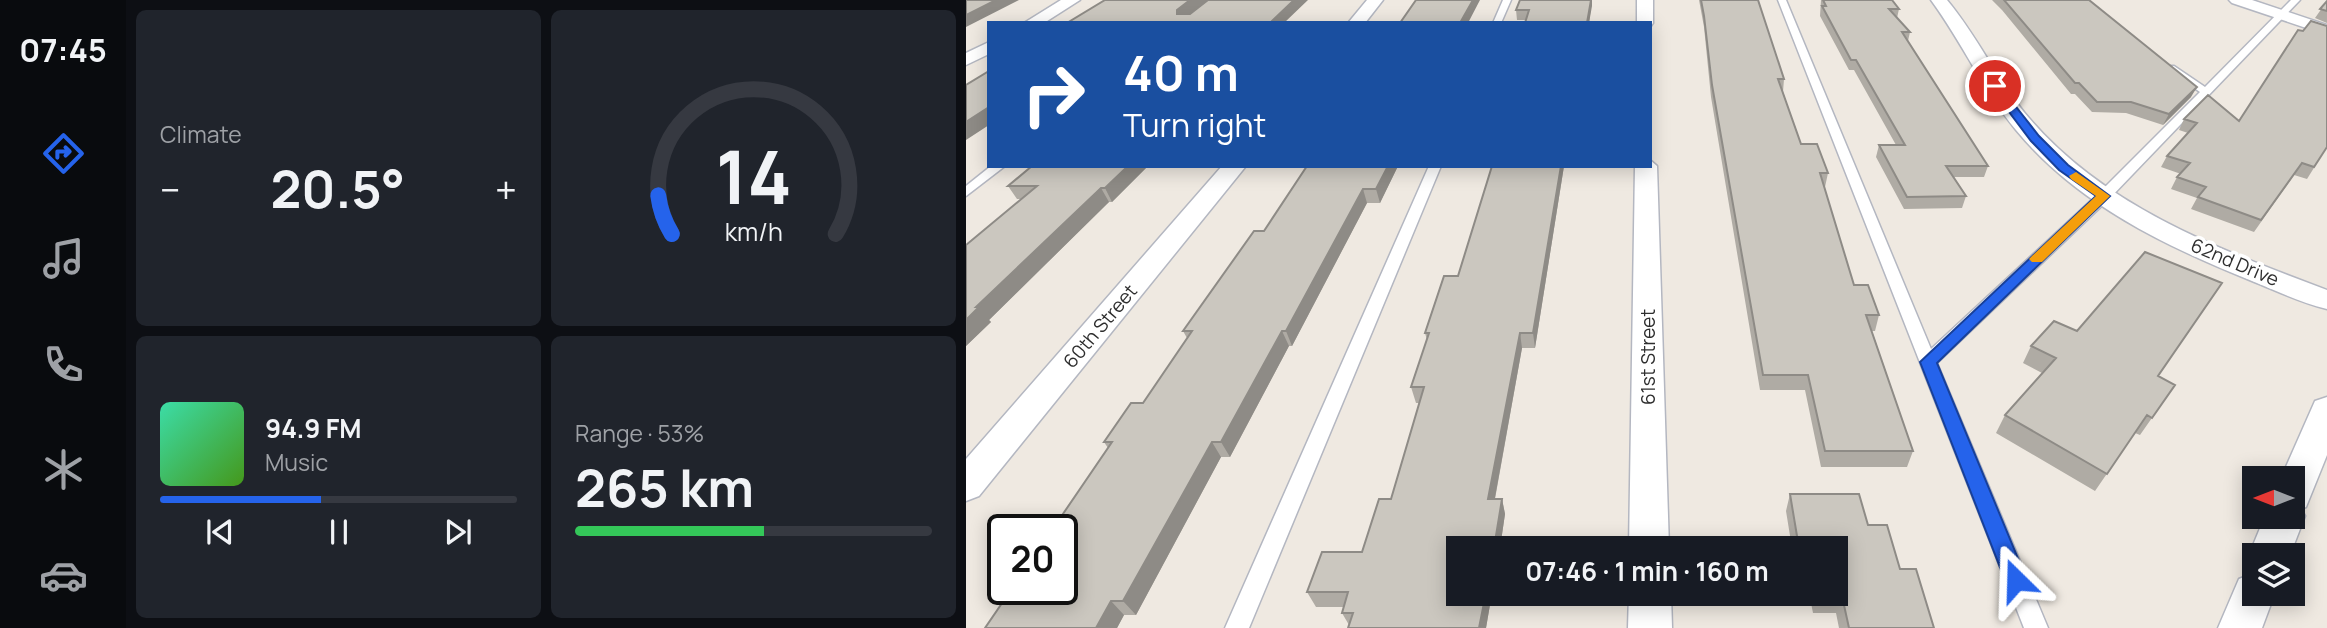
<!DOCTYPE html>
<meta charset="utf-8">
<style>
:root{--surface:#171b24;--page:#20242c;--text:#f1f3f6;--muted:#9ea1a6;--line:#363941;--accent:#2563eb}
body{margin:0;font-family:Manrope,sans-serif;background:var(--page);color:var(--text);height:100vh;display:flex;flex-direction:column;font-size:26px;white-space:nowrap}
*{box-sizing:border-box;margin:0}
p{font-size:23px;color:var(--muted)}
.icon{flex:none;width:38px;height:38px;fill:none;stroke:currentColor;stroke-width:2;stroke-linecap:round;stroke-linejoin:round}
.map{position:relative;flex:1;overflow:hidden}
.drawer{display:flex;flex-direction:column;gap:10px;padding:10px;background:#0d0f14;width:840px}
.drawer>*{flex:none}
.hud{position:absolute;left:21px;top:21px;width:665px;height:147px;border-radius:0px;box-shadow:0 4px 18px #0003;background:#1a4fa0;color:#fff;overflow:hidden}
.needle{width:46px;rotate:270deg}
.controls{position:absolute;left:1276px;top:466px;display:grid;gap:14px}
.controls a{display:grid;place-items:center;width:63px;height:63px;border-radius:0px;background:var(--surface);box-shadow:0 4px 18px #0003;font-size:35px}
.speed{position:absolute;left:21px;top:514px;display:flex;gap:14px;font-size:35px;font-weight:700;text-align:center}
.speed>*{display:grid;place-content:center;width:91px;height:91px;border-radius:50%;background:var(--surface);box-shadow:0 4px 18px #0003;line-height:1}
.speed .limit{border:4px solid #111;border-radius:10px;background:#fff;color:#111}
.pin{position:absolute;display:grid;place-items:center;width:60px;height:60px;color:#fff;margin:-30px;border:4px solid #fff;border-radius:50%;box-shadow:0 2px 7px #0007}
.me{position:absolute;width:77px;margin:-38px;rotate:338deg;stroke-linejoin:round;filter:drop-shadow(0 0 5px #0008)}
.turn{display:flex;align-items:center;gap:24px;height:147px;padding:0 21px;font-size:32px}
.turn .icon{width:91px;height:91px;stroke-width:2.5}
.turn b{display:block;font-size:49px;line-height:60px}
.big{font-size:52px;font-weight:700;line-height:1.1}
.drawer .card{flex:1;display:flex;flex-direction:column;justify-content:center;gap:10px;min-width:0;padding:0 24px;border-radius:10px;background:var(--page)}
.drawer .dial{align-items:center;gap:0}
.dial svg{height:182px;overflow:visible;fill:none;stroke:var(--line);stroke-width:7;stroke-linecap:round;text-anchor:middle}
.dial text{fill:var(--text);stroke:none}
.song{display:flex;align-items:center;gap:21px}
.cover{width:84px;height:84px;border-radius:10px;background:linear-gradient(135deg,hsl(160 70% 55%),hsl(100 70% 35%))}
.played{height:7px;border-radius:4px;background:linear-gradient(90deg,var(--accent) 45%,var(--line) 45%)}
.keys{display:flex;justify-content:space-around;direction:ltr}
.heat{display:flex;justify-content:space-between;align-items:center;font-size:38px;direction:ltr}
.charge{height:10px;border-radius:5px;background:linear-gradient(90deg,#34c759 53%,var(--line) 0)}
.drawer .tiles{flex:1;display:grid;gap:10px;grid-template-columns:repeat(2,1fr)}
.trip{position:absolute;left:480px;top:536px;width:402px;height:70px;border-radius:0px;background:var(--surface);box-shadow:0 4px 18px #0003;font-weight:700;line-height:70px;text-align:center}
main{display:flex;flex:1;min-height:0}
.menu{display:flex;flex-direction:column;width:126px;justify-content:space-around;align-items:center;background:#090b0e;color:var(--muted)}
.menu .icon{width:49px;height:49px}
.menu .active{color:var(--accent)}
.menu b{font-size:32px;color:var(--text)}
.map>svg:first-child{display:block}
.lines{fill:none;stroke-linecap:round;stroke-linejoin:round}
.service-casing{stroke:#b4b7c1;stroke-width:3}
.minor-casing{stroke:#b4b7c1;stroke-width:3}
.service{fill:#fff;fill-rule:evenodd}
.minor{fill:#fff;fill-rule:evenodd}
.wall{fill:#afaba4}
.shaded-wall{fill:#8e8b86}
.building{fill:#cbc7bf;stroke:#8e8b86;stroke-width:2}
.route{fill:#2563eb;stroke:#184099;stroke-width:2}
.slow{fill:#f59e0b}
.labels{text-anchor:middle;stroke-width:7;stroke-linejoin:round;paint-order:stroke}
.street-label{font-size:19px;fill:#2e2e2e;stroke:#fff}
</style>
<main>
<nav class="menu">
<b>07:45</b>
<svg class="icon active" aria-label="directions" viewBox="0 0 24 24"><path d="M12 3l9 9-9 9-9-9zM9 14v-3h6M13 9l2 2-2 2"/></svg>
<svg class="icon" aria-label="music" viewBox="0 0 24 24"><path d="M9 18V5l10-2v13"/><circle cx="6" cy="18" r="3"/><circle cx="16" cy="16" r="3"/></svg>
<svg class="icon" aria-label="phone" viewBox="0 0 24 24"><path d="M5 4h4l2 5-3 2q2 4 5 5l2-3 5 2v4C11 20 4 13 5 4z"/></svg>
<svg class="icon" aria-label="climate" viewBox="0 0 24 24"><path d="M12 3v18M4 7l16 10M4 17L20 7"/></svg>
<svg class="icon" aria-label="car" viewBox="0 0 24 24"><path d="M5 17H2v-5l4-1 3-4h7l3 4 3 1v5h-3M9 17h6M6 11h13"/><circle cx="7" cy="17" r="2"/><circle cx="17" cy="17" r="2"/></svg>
</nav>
<section class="drawer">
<div class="tiles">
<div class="card"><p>Climate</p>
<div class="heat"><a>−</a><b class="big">20.5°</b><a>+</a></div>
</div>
<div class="card dial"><svg viewBox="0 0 100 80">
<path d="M14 69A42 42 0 1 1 86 69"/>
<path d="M14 69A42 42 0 0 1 8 52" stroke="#2563eb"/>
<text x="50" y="56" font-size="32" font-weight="700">14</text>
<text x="50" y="72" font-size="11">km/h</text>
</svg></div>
<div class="card">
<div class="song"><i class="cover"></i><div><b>94.9 FM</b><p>Music</p></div></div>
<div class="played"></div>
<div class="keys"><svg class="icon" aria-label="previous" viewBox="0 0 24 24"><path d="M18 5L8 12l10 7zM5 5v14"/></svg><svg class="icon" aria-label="pause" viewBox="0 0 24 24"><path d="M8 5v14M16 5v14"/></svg><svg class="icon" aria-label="next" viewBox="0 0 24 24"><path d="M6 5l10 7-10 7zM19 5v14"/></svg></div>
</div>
<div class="card"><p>Range · 53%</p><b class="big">265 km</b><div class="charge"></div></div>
</div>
</section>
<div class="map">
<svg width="1361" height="628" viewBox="0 0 1361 628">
<rect width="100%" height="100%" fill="#efe9e1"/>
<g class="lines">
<g class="service-casing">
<path id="service" d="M537,0H545L535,23H527Z
M812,0H820L965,349L1133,193L1234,92L1202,70V66H1208L1239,87L1325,0H1334L1143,199L971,363L1082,628H1058Z
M25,166H39L0,196V186Z
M463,166H475L283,628H259Z"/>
</g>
<g class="minor-casing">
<path id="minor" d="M95,0H114L78,23H58Z
M401,0H417L399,23H382Z
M671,0H687V23L685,26L684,23H671Z
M965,0H981C1012,37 1032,82 1063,118C1140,208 1253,249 1361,290V309C1335,303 1311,291 1286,281C1199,246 1111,204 1050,130C1017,90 996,42 965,0Z
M1263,0H1286L1361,25V35L1266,3Z
M23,42V54L0,65V53Z
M684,160L691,166L703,548H663L669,166H684Z
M256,166H280L13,496L0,501V459Z
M1361,397V455L1340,507L1335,509L1339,516L1324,555H1288V567L1283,555L1299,516H1326V478H1315L1349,401Z
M1288,573V593H1309L1296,628H1252L1273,579Z
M663,593H705L706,628H662Z"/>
</g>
<use href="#service" class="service"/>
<use href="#minor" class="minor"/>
</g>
<path class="wall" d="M554,0H626L623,23H559V20H551L550,10Z
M733,0H792L818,79L817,92L835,144L862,173L859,187H858L888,285L913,315L909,331H906L947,451L941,467H855L839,390H794L745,97L738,27Z
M855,0H926L933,9L931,18L944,32L942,41L1022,166L1018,177H988L1000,196L996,208L938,209L910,157L913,145H930L888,70H883L854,16Z
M1026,0H1123L1225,97L1197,125L1160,113L1126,112L1109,94H1105L1036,10Z
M1361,1V23L1349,18Z
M1218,119L1273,121L1361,147L1341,179L1328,175L1288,232L1225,209L1231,198L1205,189L1211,177L1215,174L1195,167L1201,156L1222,133L1213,130Z
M66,166H182L146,202H143L23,320L25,322L0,346V245L55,199H51L42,186Z
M339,166H432L414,203H401L326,346H323L264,457H255L170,615H158L151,628H19L142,448L138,442L177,403L221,338L217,331L298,231L340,169Z
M526,166H598L569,348H556L529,499H536L539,514L534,548H492V593H526L520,628L383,625L376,613L378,607H350L341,592L396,552L425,499L453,403H450L445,387L461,340L459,333L492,276Z
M1065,346L1192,377L1209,385L1174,435L1169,433L1129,491L1030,433L1039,415L1076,373L1057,363Z
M824,494L902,525L934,569L968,628H873L870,613H847L843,593H870V548H826L820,511Z"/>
<path class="shaded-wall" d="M30,0H53L0,27V15Z
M224,0H242L215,21L211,14V10Z
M328,0H342L318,23H304Z
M507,0H514L502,23H494Z
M625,0H626V6L623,23H621Z
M1231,87L1225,97L1197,125L1203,114Z
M23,107V125L0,140V122Z
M162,166H182L146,202L139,188Z
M422,166H432L414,203L410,189Z
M595,166H598L569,348L567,333Z
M135,188L143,202L23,320L25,322L0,346V320L10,307Z
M397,189L401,203L326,346L320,331Z
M316,331L323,346L264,457L255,442Z
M554,333L556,348L526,514L522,499Z
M246,442L255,457L170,615L157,601Z
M536,499L539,514L534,548H528Z
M520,593H526L520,628H513Z
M145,601L158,615L151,628H130Z"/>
<path class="building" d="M0,0H30L0,15Z
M139,0H224L211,10V14H224L242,0H328L304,23H101Z
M450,0H507L494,23H434Z
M554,0H625L621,23H559L563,10H550Z
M735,0H792L818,79H812L835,144H851L862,173H854L888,285H902L913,315H900L947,451H859L842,375H797L746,85L738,16Z
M857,0H926L933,9H923L944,32H936L1022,166H980L1000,196L941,197L913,145H939L890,60H885L856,6H860Z
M1038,0H1123L1231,87L1203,114L1165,102H1131L1113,83H1109Z
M1361,1V11L1354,9Z
M1345,21L1361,26V147L1348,167L1336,163L1295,220L1232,197L1240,187L1211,177L1224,163L1201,156L1231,123L1218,119L1242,95L1273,121L1332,30L1337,31Z
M23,71V107L0,122V85Z
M66,166H162L139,188H135L10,307H13L0,320V245L71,186H42Z
M341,166H422L410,189H397L320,331H316L255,442H246L157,601H145L130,628H19L45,590H96V530H86L146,442H138L165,403H177L226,331H217L288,231H298Z
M526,166H595L567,333H554L522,499H536L528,548H492V593H520L513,628H382L387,613H376L382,592H341L356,552H396L413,499H425L458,387H445L463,333H459L478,276H492Z
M1179,252L1256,283L1192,376L1209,385L1186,418L1181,415L1141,474L1039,415L1090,358L1065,346L1088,321L1111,331Z
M824,494H893L902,525H921L934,569H950L968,628H883L876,596H852L851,593H870V548H833Z"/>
<path class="route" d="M1025,84H1032L1073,136L1102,165L1144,196L971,363L1061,580L1058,587L1050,590L1042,587L1039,580L954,362L1130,196L1093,170L1065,141L1025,88Z"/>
<path class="slow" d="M1110,172L1144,196L1076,262H1066L1063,259L1066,256L1130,196L1105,179L1103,176Z"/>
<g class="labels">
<g class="street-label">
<text transform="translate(1269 262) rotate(23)" y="7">62nd Drive</text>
<text transform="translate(134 326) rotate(-50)" y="7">60th Street</text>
<text transform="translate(682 357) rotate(-90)" y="7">61st Street</text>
</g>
</g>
</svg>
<div class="controls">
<a><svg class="needle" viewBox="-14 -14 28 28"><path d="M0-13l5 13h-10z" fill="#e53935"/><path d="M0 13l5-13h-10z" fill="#9ea1a6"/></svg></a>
<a><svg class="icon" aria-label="layers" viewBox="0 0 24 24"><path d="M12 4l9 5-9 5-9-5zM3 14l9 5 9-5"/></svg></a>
</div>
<div class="speed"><div class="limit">20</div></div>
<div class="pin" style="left:1029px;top:86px;background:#d93025"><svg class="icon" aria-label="arrive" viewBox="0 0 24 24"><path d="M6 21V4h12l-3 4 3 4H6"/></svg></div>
<svg class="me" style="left:1050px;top:580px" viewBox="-20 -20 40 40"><path d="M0-17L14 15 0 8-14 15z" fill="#2563eb" stroke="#fff" stroke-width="4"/></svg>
<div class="trip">07:46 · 1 min · 160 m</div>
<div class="hud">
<div class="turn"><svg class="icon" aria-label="right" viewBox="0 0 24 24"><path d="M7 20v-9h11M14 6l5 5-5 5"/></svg><div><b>40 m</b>Turn right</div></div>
</div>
</div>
</main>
